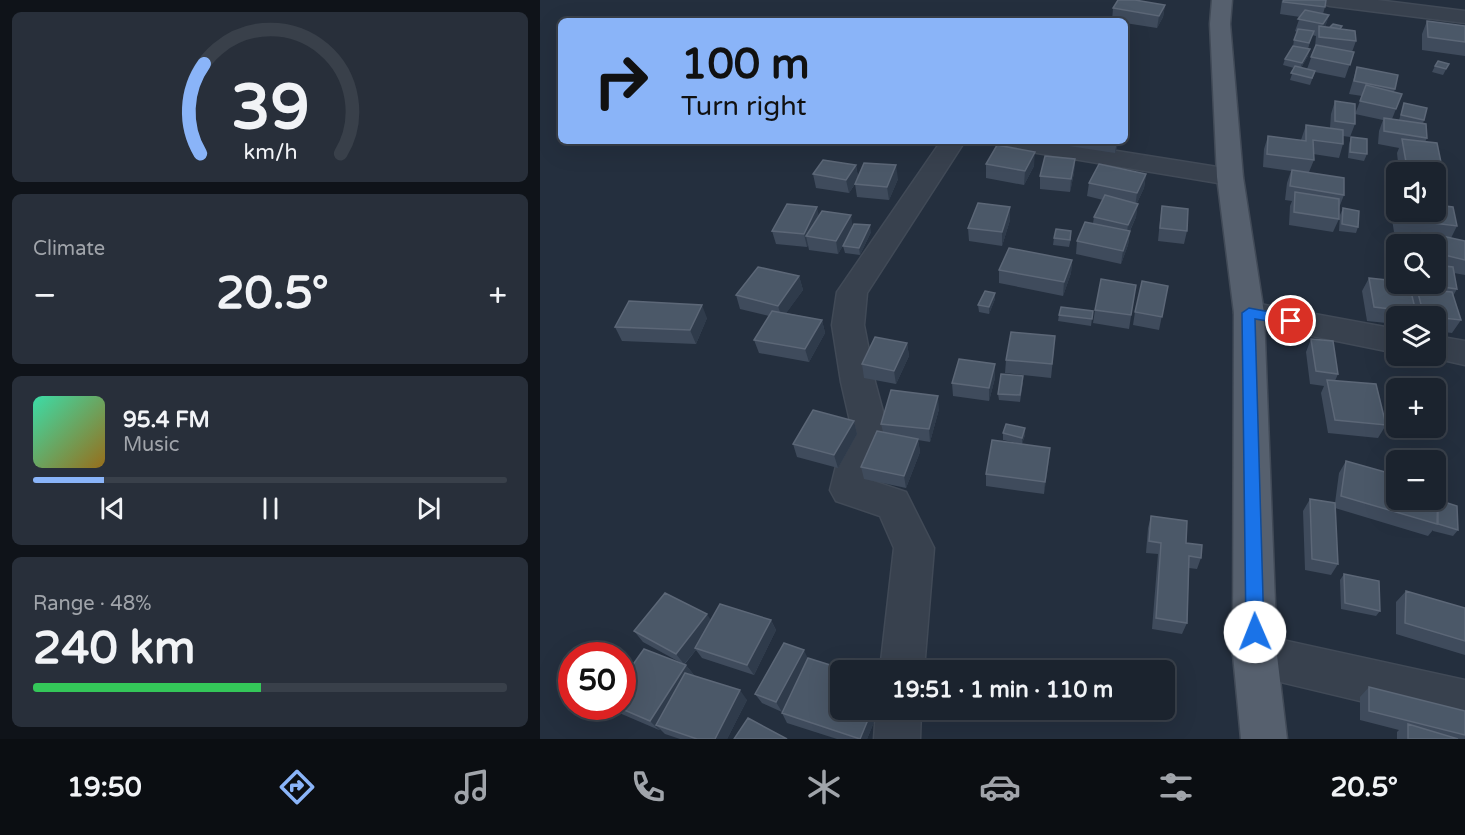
<!DOCTYPE html>
<meta charset="utf-8">
<style>
:root{--surface:#1b232e;--page:#282f3a;--text:#f1f3f6;--muted:#a0a4aa;--line:#39404a;--accent:#8ab4f8}
body{margin:0;font-family:"Varela Round",sans-serif;background:var(--page);color:var(--text);height:100vh;display:flex;flex-direction:column;font-size:22px;white-space:nowrap}
*{box-sizing:border-box;margin:0}
p{font-size:20px;color:var(--muted)}
.icon{flex:none;width:33px;height:33px;fill:none;stroke:currentColor;stroke-width:2;stroke-linecap:round;stroke-linejoin:round}
.map{position:relative;flex:1;overflow:hidden}
.drawer{display:flex;flex-direction:column;gap:12px;padding:12px;background:#0f1319;width:540px}
.drawer>*{flex:none}
.top-card{position:absolute;left:18px;top:18px;width:570px;height:126px;border-radius:9px;box-shadow:0 6px 24px #0002,0 0 0 2px var(--line);background:#8ab4f8;color:#111;overflow:hidden}
.buttons{position:absolute;left:846px;top:162px;display:grid;gap:12px}
.buttons a{display:grid;place-items:center;width:60px;height:60px;border-radius:9px;background:var(--surface);box-shadow:0 6px 24px #0002,0 0 0 2px var(--line);font-size:30px}
.speed{position:absolute;left:18px;top:642px;display:flex;gap:12px;font-size:30px;font-weight:700;text-align:center}
.speed>*{display:grid;place-content:center;width:78px;height:78px;border-radius:50%;background:var(--surface);box-shadow:0 6px 24px #0002,0 0 0 2px var(--line);line-height:1}
.speed .limit{border:9px solid #d22;background:#fff;color:#111}
.pin{position:absolute;display:grid;place-items:center;width:51px;height:51px;color:#fff;margin:-26px;border:3px solid #fff;border-radius:50%;box-shadow:0 2px 6px #0007}
.me{position:absolute;width:66px;margin:-33px;rotate:359deg;stroke-linejoin:round;filter:drop-shadow(0 0 4px #0008)}
.turn{display:flex;align-items:center;gap:21px;height:126px;padding:0 24px;font-size:27px}
.turn .icon{width:78px;height:78px;stroke-width:2.5}
.turn b{display:block;font-size:42px;line-height:51px}
.big{font-size:45px;font-weight:700;line-height:1.1}
.drawer .widget{flex:1;display:flex;flex-direction:column;justify-content:center;gap:9px;min-width:0;padding:0 21px;border-radius:9px;background:var(--page)}
.drawer .dial{align-items:center;gap:0}
.dial svg{height:156px;overflow:visible;fill:none;stroke:var(--line);stroke-width:7;stroke-linecap:round;text-anchor:middle}
.dial text{fill:var(--text);stroke:none}
.song{display:flex;align-items:center;gap:18px}
.cover{width:72px;height:72px;border-radius:9px;background:linear-gradient(135deg,hsl(160 70% 55%),hsl(40 70% 35%))}
.played{height:6px;border-radius:3px;background:linear-gradient(90deg,var(--accent) 15%,var(--line) 15%)}
.keys{display:flex;justify-content:space-around;direction:ltr}
.heat{display:flex;justify-content:space-between;align-items:center;font-size:33px;direction:ltr}
.charge{height:9px;border-radius:4px;background:linear-gradient(90deg,#34c759 48%,var(--line) 0)}
.trip{position:absolute;left:290px;top:660px;width:345px;height:60px;border-radius:9px;background:var(--surface);box-shadow:0 6px 24px #0002,0 0 0 2px var(--line);font-weight:700;line-height:60px;text-align:center}
.tab-bar{display:flex;height:96px;justify-content:space-around;align-items:center;background:#0b0e12;color:var(--muted)}
.tab-bar .icon{width:42px;height:42px}
.tab-bar .selected{color:var(--accent)}
.tab-bar b{font-size:27px;color:var(--text)}
main{display:flex;flex:1;min-height:0}
.map>svg:first-child{display:block}
.lines{fill:none;stroke-linecap:round;stroke-linejoin:round}
.minor-casing{stroke:#414a57;stroke-width:3}
.major-casing{stroke:#414a57;stroke-width:3}
.minor{fill:#38414e;fill-rule:evenodd}
.major{fill:#56606e;fill-rule:evenodd}
.wall{fill:#3f4b5c;fill-rule:evenodd}
.shaded-wall{fill:#2f3b4b}
.building{fill:#4b5868;stroke:#5c6777;stroke-width:1.5}
.route{fill:#1a73e8;stroke:#114b97;stroke-width:1.5}
</style>
<main>
<section class="drawer">
<div class="widget dial"><svg viewBox="0 0 100 80">
<path d="M14 69A42 42 0 1 1 86 69"/>
<path d="M14 69A42 42 0 0 1 16 23" stroke="#8ab4f8"/>
<text x="50" y="56" font-size="32" font-weight="700">39</text>
<text x="50" y="72" font-size="11">km/h</text>
</svg></div>
<div class="widget"><p>Climate</p>
<div class="heat"><a>−</a><b class="big">20.5°</b><a>+</a></div>
</div>
<div class="widget">
<div class="song"><i class="cover"></i><div><b>95.4 FM</b><p>Music</p></div></div>
<div class="played"></div>
<div class="keys"><svg class="icon" aria-label="previous" viewBox="0 0 24 24"><path d="M18 5L8 12l10 7zM5 5v14"/></svg><svg class="icon" aria-label="pause" viewBox="0 0 24 24"><path d="M8 5v14M16 5v14"/></svg><svg class="icon" aria-label="next" viewBox="0 0 24 24"><path d="M6 5l10 7-10 7zM19 5v14"/></svg></div>
</div>
<div class="widget"><p>Range · 48%</p><b class="big">240 km</b><div class="charge"></div></div>
</section>
<div class="map">
<svg width="925" height="739" viewBox="0 0 925 739">
<rect width="100%" height="100%" fill="#242f3e"/>
<g class="lines">
<g class="minor-casing">
<path id="minor" d="M780,0H837L925,11V23L790,6L783,4Z
M401,141H425L327,293L324,325L335,382L348,430L332,466L330,480L366,492L394,548L384,670H340L354,548L340,516L296,501L290,490L296,466L312,430L301,382L292,325L297,292Z
M455,141H514L690,169L699,171L703,177L699,183L690,185L467,148L458,146Z
M709,302L856,329V353L698,321L694,313L698,305Z
M896,336L925,341V365L885,356H896Z
M715,634L925,680V726L715,676L700,670L693,655L700,640Z
M336,710H381L380,739H334Z"/>
</g>
<g class="major-casing">
<path id="major" d="M672,0H692L690,24L703,177L724,313L737,655L747,739H701L693,655L694,313L677,177L670,24Z"/>
</g>
<use href="#minor" class="minor"/>
<use href="#major" class="major"/>
</g>
<path class="wall" d="M742,0H786L785,7L783,14L789,15L785,27L801,29L816,41L812,52H814L805,78L775,72L770,85L750,80L754,68L743,65L745,59L753,46L754,40L757,32L755,31L760,17L740,14ZM772,35L776,36L775,47L767,69L761,68L768,56V49Z
M625,5L623,17L617,28L585,23V21H572L573,8Z
M887,21L925,26V56L882,50V34Z
M909,64L903,75L892,72L895,66Z
M817,67L855,89L854,92L856,109L852,119L859,120L864,103L884,120L883,124L887,138L885,142L902,167L896,179V172H859L857,153L859,148L838,144L839,131L843,120L815,114L822,96L809,94Z
M795,101L815,124L810,137L803,136V144L799,158L773,154L774,160L769,172L804,195L799,208V219L793,232L749,225L750,206L752,201L745,200L747,183L751,171L723,167L724,149L728,136L761,140L766,125L790,128L791,114Z
M811,137L827,154L824,161L808,158L809,144Z
M523,141H579L575,153L522,145Z
M535,159L534,173L530,192L500,189V176Z
M446,164L494,166L484,185L446,178Z
M316,165L318,177L358,179L349,200L317,197L315,184L309,193L276,188L273,174Z
M606,174L604,188L597,203L596,217L590,231L588,245L581,264L536,254L537,241L553,223L554,217L563,200L547,196L549,183Z
M856,202V212L917,226L911,238L925,241V275L914,273L917,289L913,296L921,320L912,333L896,331V316H856V324L827,321L822,291L829,278L872,297L875,293L874,284H896V244H888L891,237L854,232L851,213Z
M622,206L647,231L644,244L618,241L620,220Z
M470,207V220L462,246L429,241L428,228Z
M803,208L818,227L816,233L799,231L800,215Z
M279,215L331,232L320,255L305,253L303,246L305,242L298,254L269,250L268,245L267,247L236,244L232,231Z
M514,238H531L529,247L513,245Z
M532,260L531,273L523,296L459,283V270Z
M259,276L263,290L246,313L282,320L285,333L269,362L219,353L214,340L229,316L200,309L196,295Z
M596,285L589,329L553,323L555,310Z
M628,286L619,330L593,325L595,312Z
M455,293V299L449,314L439,312L438,305Z
M553,311L551,326L518,321L519,315Z
M167,318L156,344L82,341L75,327Z
M771,339L798,374L795,381L846,425L838,438L788,433L781,393L784,386L770,384L766,352Z
M367,343L369,356L356,384L324,378L322,364Z
M514,349L511,378L465,373L466,360Z
M455,378L449,401L413,396L412,383Z
M483,382L480,402L459,400L458,394Z
M399,409L390,442L378,440L380,452L366,488L324,479L321,467L343,432L341,424Z
M314,421L317,434L298,468L257,457L253,444Z
M485,428V435L482,444L510,448L504,494L446,486V474L481,444L463,440V433Z
M806,461L898,500L918,530L913,536L893,531V530L888,536L795,508L798,564L791,575L765,570L763,511L770,499L795,503L799,473Z
M611,516L646,543L661,558L657,569L649,568L647,623L642,634L612,629L618,554L606,553L608,528Z
M804,574L840,611L836,616L801,609L800,580Z
M866,591L925,608V655L856,634V602Z
M171,620H231L236,630L214,675L162,658L156,650L145,664L154,675H153L207,700L187,739H140L125,734L120,729L119,730L77,712L71,706H82L143,664L103,642L94,631Z
M268,659L300,710H339L327,739H297L247,723L242,713V712L222,703L215,694Z
M829,687L925,711V739H857V732L859,730L820,720V697Z"/>
<path class="shaded-wall" d="M625,5L623,17L617,28L619,16Z
M789,15L785,28L779,37L783,24Z
M770,49L768,56L760,69L762,63Z
M577,141H579L575,153Z
M495,152L494,166L484,185L485,171Z
M535,159L534,173L530,192L531,179Z
M316,165L318,179L309,193L306,180Z
M356,165L358,179L349,200L347,187Z
M606,174L604,188L595,207L597,193Z
M598,204L596,217L586,239L588,225Z
M277,207L280,221L266,236L268,245L267,247L264,234Z
M470,207V220L462,246V232Z
M311,215L313,229L298,254L296,241Z
M330,225L331,232L320,255L319,248Z
M590,231L588,245L581,264L583,251Z
M532,260L531,273L523,296L524,282Z
M259,276L263,290L242,319L238,306Z
M455,293V299L449,314V307Z
M162,305L167,318L156,344L150,330Z
M282,320L285,333L269,362L265,349Z
M367,343L369,356L356,384L354,371Z
M455,364V378L449,401V388Z
M398,396L399,409L390,442L389,429Z
M314,421L317,434L298,468L294,455Z
M485,428V435L482,444V438Z
M378,439L380,452L366,488L364,476Z
M510,448L509,461L504,494L505,482Z
M167,614L174,625L155,648L156,650L144,664L136,654Z
M231,620L236,630L214,675L207,665Z
M264,650L269,661L242,712L236,702Z
M146,665L154,675L121,727L116,725L120,729L119,730L110,721Z
M200,690L207,700L187,739H175Z
M332,710H339L327,739H320Z"/>
<path class="building" d="M578,0H595L625,5L619,16L573,8Z
M744,0H786L785,7L743,2Z
M765,10L789,15L783,24L758,19Z
M887,21L925,26V42L888,37Z
M793,24L802,26L800,29L790,27Z
M779,26L815,31L816,41L779,37Z
M758,29L774,31L769,43L754,40Z
M776,45L814,52L810,65L771,57Z
M753,46L770,49L762,63L745,59Z
M898,61L909,64L906,69L895,66Z
M755,66L775,71L772,78L751,73Z
M817,67L858,75L855,89L814,81Z
M826,85L862,94L856,109L820,101Z
M795,101L815,104V124L795,121Z
M864,103L887,108L884,120L861,115Z
M844,118L886,124L887,138L844,131Z
M766,125L803,130V144L773,140L774,160L727,154L728,136L766,141Z
M811,137L827,139V154L810,152Z
M862,139L897,143L902,167L866,162Z
M457,145L495,152L485,171L446,164Z
M505,156L535,159L531,179L500,176Z
M283,160L316,165L306,180L273,174Z
M324,163L356,165L347,187L315,184Z
M559,164L606,174L597,193L549,183Z
M752,170L804,178V195L750,186Z
M755,192L799,199V219L754,212Z
M565,195L598,204L588,225L554,217Z
M438,203L470,207L462,232L428,228Z
M247,204L277,207L264,234L232,231Z
M896,205L913,207L917,226L860,219L859,212H896Z
M622,206L648,209L647,231L620,228Z
M803,208L819,211L818,227L802,224Z
M282,211L311,215L296,241L266,236Z
M545,222L590,231L583,251L537,241Z
M314,224L330,225L319,248L303,246Z
M516,229L531,231L530,240L514,238Z
M893,234L925,241V260L896,253V244H893Z
M469,248L532,260L524,282L459,270Z
M896,265L913,267L917,289L883,284H896Z
M218,267L259,276L238,306L196,295Z
M829,278L856,281V284H869L876,312L834,307Z
M561,279L596,285L591,315L555,310Z
M602,281L628,286L622,317L595,312Z
M877,289L912,292L921,320L884,316Z
M445,291L455,293L449,307L438,305Z
M89,301L162,305L150,330L75,327Z
M521,307L553,311L552,319L519,315Z
M232,311L282,320L265,349L214,340Z
M471,332L515,336L512,364L466,360Z
M335,337L367,343L354,371L322,364Z
M771,339L793,341L798,374L776,371Z
M419,359L455,364L449,388L412,383Z
M461,374L483,376L480,395L458,394Z
M787,380L836,384L846,425L795,420Z
M351,390L398,396L389,429L341,424Z
M273,410L314,421L294,455L253,444Z
M466,424L485,428L482,438L463,433Z
M337,431L378,439L364,476L321,467Z
M452,440L510,448L505,482L446,474Z
M806,461L856,475V500H896V487H898L897,524L801,496Z
M770,499L795,503L798,564L772,559Z
M898,500L917,506L918,530L898,524Z
M611,516L647,521L646,543L662,545L661,558L649,556L647,623L616,618L621,543L609,541Z
M804,574L839,581L840,611L805,603Z
M866,591L925,608V641L865,623Z
M125,593L167,614L136,654L94,631Z
M180,604L231,620L207,665L155,648Z
M244,643L264,650L236,702L215,694Z
M104,649L146,665L110,721L75,706H82V680Z
M268,658L306,670H300V710H332L320,739L242,713Z
M145,673L200,690L175,739H157L116,725Z
M829,687L925,711V735L829,711Z
M208,718L247,739H194Z
M868,724L918,739H868Z"/>
<path class="route" d="M709,308L751,316L757,321L751,325L715,319L724,632L721,638L715,640L709,638L706,632L702,313Z"/>
</svg>
<div class="buttons">
<a><svg class="icon" aria-label="sound" viewBox="0 0 24 24"><path d="M4 9h4l5-4v14l-5-4H4zM17 9q2 3 0 6"/></svg></a>
<a><svg class="icon" aria-label="search" viewBox="0 0 24 24"><circle cx="10" cy="10" r="6"/><path d="M15 15l6 6"/></svg></a>
<a><svg class="icon" aria-label="layers" viewBox="0 0 24 24"><path d="M12 4l9 5-9 5-9-5zM3 14l9 5 9-5"/></svg></a>
<a>+</a>
<a>−</a>
</div>
<div class="speed"><div class="limit">50</div></div>
<div class="pin" style="left:751px;top:321px;background:#d93025"><svg class="icon" aria-label="arrive" viewBox="0 0 24 24"><path d="M6 21V4h12l-3 4 3 4H6"/></svg></div>
<svg class="me" style="left:715px;top:632px" viewBox="-20 -20 40 40"><circle r="19" fill="#fff"/><path d="M0-13L10 11 0 6-10 11z" fill="#1a73e8"/></svg>
<div class="trip">19:51 · 1 min · 110 m</div>
<div class="top-card">
<div class="turn"><svg class="icon" aria-label="right" viewBox="0 0 24 24"><path d="M7 20v-9h11M14 6l5 5-5 5"/></svg><div><b>100 m</b>Turn right</div></div>
</div>
</div>
</main>
<nav class="tab-bar">
<b>19:50</b>
<svg class="icon selected" aria-label="directions" viewBox="0 0 24 24"><path d="M12 3l9 9-9 9-9-9zM9 14v-3h6M13 9l2 2-2 2"/></svg>
<svg class="icon" aria-label="music" viewBox="0 0 24 24"><path d="M9 18V5l10-2v13"/><circle cx="6" cy="18" r="3"/><circle cx="16" cy="16" r="3"/></svg>
<svg class="icon" aria-label="phone" viewBox="0 0 24 24"><path d="M5 4h4l2 5-3 2q2 4 5 5l2-3 5 2v4C11 20 4 13 5 4z"/></svg>
<svg class="icon" aria-label="climate" viewBox="0 0 24 24"><path d="M12 3v18M4 7l16 10M4 17L20 7"/></svg>
<svg class="icon" aria-label="car" viewBox="0 0 24 24"><path d="M5 17H2v-5l4-1 3-4h7l3 4 3 1v5h-3M9 17h6M6 11h13"/><circle cx="7" cy="17" r="2"/><circle cx="17" cy="17" r="2"/></svg>
<svg class="icon" aria-label="filters" viewBox="0 0 24 24"><path d="M4 7h16M4 17h16"/><circle cx="9" cy="7" r="2"/><circle cx="15" cy="17" r="2"/></svg>
<b>20.5°</b>
</nav>
